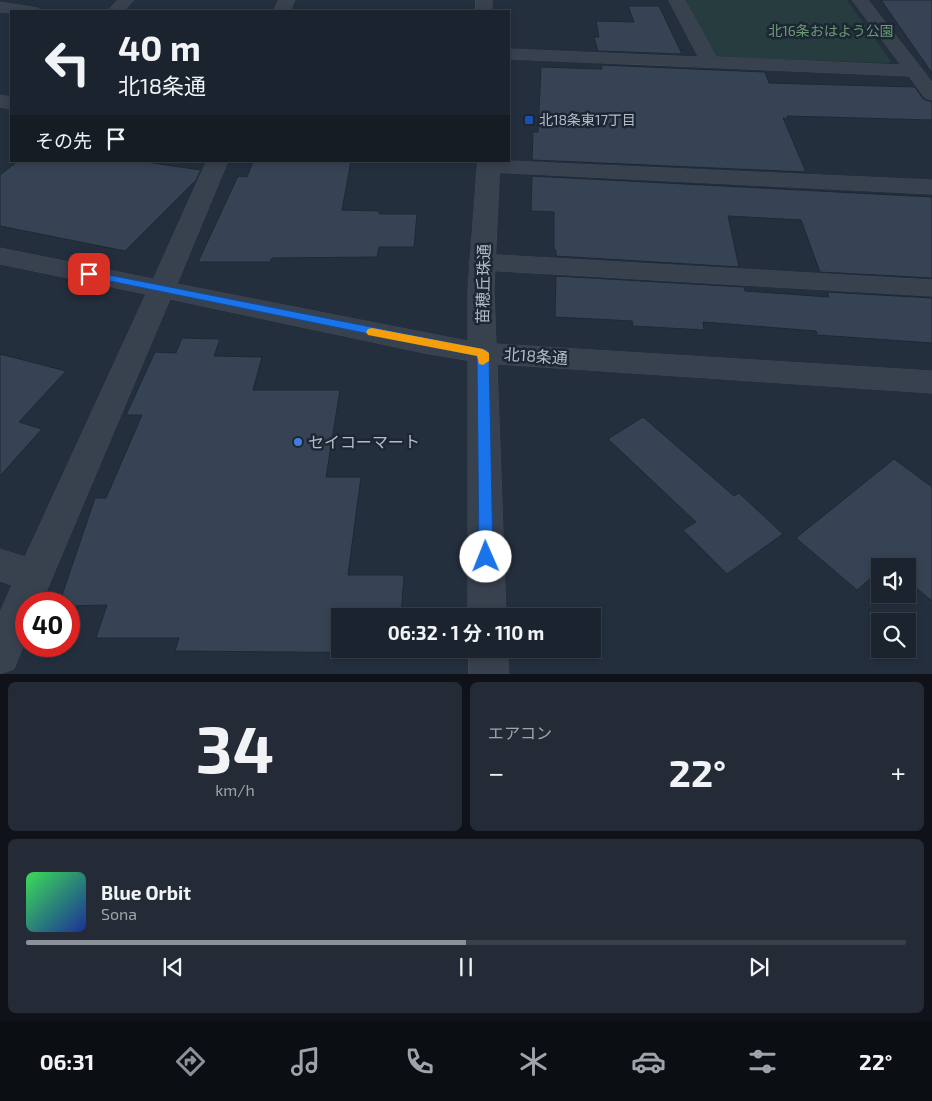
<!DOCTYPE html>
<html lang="ja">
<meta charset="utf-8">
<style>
:root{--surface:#1b232e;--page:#242b36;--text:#f1f3f6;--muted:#a0a4aa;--line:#39404a;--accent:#8c9099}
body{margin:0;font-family:"Exo 2","Noto Sans JP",sans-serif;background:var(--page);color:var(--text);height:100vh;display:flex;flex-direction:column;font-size:19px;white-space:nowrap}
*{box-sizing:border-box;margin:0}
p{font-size:16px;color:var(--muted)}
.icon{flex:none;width:28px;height:28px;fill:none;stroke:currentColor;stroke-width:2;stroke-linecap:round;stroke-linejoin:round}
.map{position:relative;height:674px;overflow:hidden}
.drawer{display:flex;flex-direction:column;gap:8px;padding:8px;background:#0f1319;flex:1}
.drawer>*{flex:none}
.hud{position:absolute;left:10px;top:10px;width:500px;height:152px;border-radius:0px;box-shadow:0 2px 8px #0003,0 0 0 1px var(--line);background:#1b232e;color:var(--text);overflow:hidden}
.tools{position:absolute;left:871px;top:558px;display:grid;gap:10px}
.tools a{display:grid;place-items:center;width:45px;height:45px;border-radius:0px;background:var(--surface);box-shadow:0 2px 8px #0003,0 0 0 1px var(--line);font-size:25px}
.speed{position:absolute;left:15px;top:592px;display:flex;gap:10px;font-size:25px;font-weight:700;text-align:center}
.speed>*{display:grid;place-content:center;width:65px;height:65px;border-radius:50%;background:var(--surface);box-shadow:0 2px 8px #0003,0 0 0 1px var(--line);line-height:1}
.speed .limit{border:8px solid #d22;background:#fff;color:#111}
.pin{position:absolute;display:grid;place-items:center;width:42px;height:42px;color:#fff;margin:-21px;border-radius:10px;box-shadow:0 2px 8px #0006}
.me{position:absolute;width:55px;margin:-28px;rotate:359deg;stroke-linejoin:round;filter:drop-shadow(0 0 4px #0008)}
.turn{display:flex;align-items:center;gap:18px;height:105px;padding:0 25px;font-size:22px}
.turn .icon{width:65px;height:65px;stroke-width:2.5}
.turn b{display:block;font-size:35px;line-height:42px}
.then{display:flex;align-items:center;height:48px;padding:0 25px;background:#0003;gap:10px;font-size:19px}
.big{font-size:38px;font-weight:700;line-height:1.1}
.drawer .card{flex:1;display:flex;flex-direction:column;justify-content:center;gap:8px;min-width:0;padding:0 18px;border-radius:8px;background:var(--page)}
.drawer .dial{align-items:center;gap:0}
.dial b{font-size:65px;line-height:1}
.song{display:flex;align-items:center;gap:15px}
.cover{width:60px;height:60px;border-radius:8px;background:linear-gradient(135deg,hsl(130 70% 55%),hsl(230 70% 35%))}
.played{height:5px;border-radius:2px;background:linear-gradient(90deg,var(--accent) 50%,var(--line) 50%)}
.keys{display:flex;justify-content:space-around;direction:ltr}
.heat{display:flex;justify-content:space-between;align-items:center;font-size:28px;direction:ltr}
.drawer .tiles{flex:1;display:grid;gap:8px;grid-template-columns:1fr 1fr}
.card:last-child{grid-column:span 2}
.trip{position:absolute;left:331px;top:608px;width:270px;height:50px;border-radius:0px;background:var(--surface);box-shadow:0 2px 8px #0003,0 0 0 1px var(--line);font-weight:700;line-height:50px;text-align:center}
.tabs{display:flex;height:80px;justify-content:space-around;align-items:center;background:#0b0e12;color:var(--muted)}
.tabs .icon{width:35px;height:35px}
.tabs .on{color:var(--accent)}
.tabs b{font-size:22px;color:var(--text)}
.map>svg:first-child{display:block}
.green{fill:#263c3f}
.building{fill:#364354;stroke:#1f2835}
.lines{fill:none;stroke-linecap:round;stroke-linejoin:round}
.minor-casing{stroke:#414a57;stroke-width:1}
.tertiary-casing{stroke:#414a57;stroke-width:1}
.minor{fill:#38414e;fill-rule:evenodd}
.tertiary{fill:#38414e;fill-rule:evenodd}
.route{fill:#1a73e8;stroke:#114b97}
.slow{fill:#f59e0b}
.transit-dot{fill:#1a4fb4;stroke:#1d2633;stroke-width:2}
.shop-dot{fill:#3f7fe0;stroke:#1d2633;stroke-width:2}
.labels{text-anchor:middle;stroke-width:5;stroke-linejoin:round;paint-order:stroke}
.far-park-label{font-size:14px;fill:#6b9a76;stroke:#1d2633}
.far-poi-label{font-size:14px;fill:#b4bcc9;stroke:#1d2633;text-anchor:start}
.street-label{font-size:16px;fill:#b4bcc9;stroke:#1d2633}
.poi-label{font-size:16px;fill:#b4bcc9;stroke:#1d2633;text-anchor:start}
</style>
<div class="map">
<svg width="932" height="674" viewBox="0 0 932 674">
<rect width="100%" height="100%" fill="#242f3e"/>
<path class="green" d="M686,0H847L891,61L889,63L719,57L712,54Z"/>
<path class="building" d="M881,0H932V73Z
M628,6H659L682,54L598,51L594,37H599L596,21L634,22Z
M601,65L765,72L769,83L915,87L923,99L932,102V120L787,116L788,119L783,118L806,172L532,160L533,132H538L541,67L602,69Z
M18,161H139L201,170L196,180L125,251L0,226V175Z
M253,161H351L342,210L379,211V214H417L414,247H379L377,257L272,258L270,262H198L238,176L247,177Z
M532,176L932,197V278L820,272L801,220L728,216L739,267L556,256V250H554V212L531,211Z
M556,276L744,287L745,291L829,297L827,292L932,298V343L817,335L816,331L703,322L704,330L633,326L632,321L555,317Z
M182,338L220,339L214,356L262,357L253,390H340L326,477H361L348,575H404L401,616H340V649H399L398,653L175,651L179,638H96L107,605L69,606V604H59L95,498H106L142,415H126L155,352L176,353Z
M0,354L66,371L19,422L42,429L0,476Z
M643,417L734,496L739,493L783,534L727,574L683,530L696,522L608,439Z
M894,459L932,487V601L908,581V566H889L886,564L880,566V570L857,590L796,538Z"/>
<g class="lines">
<g class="minor-casing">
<path id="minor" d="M118,0H134L124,11H108Z
M279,0H295L290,11H274Z
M669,0H685L716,57L901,65L852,0H868L932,82V100L925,98L909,76L509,59V49L698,57Z
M0,2L38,8L40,11H11V13L0,12Z
M0,95L11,97V109L0,107Z
M207,161H228L177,284L493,346L497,353L493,360L483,363L424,353L170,299L41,604H26V639L14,669L0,674V612L12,585L0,581V549L25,557L146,294L0,264V248L153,279Z
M482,161H509L932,180V194L489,172L481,171L478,166Z
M481,254L932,280V296L481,270L472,267L469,262L472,257Z"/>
</g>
<g class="tertiary-casing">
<path id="tertiary" d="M476,0H492V11H476Z
M478,161H500L494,289L496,344L932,371V393L497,364L506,616H468V289Z
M469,649H507L509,674H469Z"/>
</g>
<use href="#minor" class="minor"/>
<use href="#tertiary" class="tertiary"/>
</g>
<path class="route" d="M89,271L487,350L489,353L493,557L491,561L486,563L481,561L479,557L477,356L85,276L84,274Z"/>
<path class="slow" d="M372,328L483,349L489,353V361L483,365L479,364L477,356L368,335L366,332L368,329Z"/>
<rect class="transit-dot" x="524" y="115" width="10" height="10" rx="2.5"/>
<circle class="shop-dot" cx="298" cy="442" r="5"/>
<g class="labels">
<g class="far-park-label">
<text x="831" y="36">北16条おはよう公園</text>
</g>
<g class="far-poi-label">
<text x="539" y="125">北18条東17丁目</text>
</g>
<g class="street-label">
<text transform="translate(483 284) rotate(-89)" y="6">苗穂丘珠通</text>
<text transform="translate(536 356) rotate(4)" y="6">北18条通</text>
</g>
<g class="poi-label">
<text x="308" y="448">セイコーマート</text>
</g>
</g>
</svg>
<div class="tools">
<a><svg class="icon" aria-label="sound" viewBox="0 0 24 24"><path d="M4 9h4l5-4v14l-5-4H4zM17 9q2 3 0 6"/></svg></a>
<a><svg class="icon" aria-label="search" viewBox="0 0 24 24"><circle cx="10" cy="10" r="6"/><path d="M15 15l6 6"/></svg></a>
</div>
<div class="speed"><div class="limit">40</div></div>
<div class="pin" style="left:89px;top:274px;background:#d93025"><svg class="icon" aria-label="arrive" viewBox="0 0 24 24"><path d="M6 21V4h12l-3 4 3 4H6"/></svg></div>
<svg class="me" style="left:486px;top:557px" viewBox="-20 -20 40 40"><circle r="19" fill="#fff"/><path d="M0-13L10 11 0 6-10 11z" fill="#1a73e8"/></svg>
<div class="trip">06:32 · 1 分 · 110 m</div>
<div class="hud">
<div class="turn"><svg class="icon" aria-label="left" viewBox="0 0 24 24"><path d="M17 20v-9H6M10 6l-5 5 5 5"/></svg><div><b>40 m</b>北18条通</div></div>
<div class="then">その先<svg class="icon" aria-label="arrive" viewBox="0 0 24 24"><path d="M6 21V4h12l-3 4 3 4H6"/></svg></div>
</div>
</div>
<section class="drawer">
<div class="tiles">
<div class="card dial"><b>34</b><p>km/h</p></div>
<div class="card"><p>エアコン</p>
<div class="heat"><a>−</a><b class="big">22°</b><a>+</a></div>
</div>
<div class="card">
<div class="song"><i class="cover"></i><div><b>Blue Orbit</b><p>Sona</p></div></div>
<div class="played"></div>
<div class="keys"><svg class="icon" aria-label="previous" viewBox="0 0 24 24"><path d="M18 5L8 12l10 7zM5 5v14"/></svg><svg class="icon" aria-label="pause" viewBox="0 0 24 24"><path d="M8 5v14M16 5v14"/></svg><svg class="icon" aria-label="next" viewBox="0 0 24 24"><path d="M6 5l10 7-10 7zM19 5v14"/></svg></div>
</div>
</div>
</section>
<nav class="tabs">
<b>06:31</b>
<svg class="icon on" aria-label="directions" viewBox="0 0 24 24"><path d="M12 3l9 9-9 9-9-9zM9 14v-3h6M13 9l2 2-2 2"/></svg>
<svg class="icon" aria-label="music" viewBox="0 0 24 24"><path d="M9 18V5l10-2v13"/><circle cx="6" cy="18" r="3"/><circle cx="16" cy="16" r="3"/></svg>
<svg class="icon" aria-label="phone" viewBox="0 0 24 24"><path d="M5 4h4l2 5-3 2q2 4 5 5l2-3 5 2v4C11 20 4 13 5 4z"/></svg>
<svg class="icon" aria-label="climate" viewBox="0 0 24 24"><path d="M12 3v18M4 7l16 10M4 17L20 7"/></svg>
<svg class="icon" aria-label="car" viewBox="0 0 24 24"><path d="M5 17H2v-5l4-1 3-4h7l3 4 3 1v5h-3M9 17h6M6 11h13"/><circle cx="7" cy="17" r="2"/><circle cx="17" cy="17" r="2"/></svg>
<svg class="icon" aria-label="filters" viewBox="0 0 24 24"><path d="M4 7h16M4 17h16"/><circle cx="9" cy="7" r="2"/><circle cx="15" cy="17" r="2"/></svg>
<b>22°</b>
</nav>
